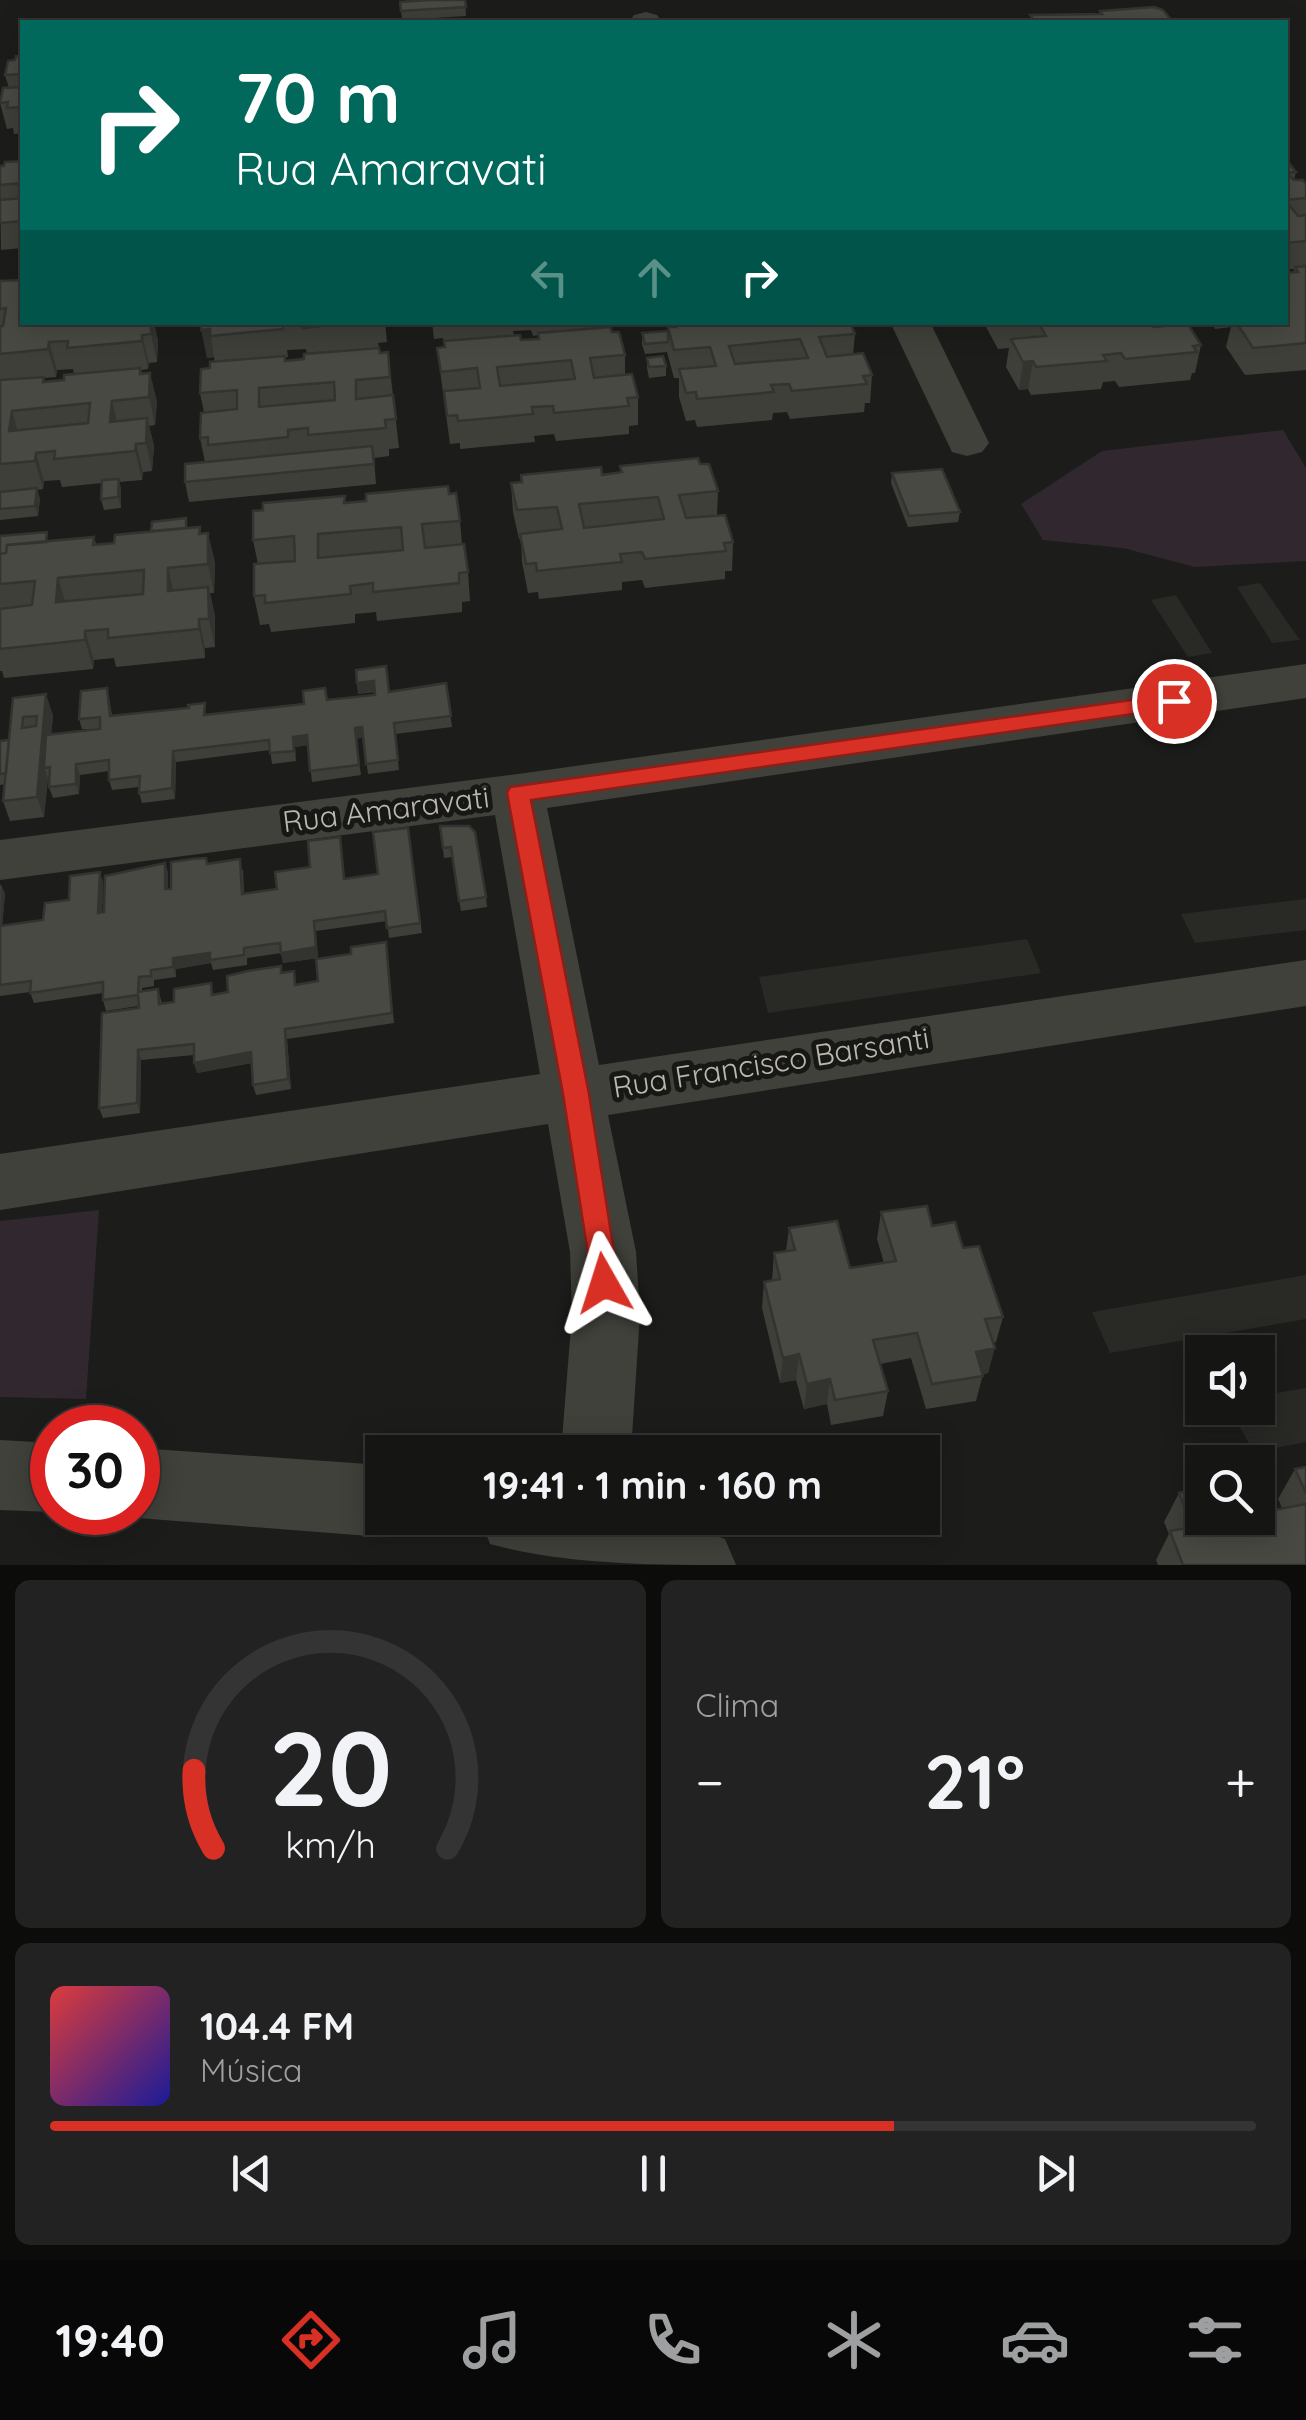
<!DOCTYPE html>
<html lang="pt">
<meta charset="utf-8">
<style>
:root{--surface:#151514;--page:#222;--text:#f1f3f6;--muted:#9d9fa0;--line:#343434;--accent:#d93025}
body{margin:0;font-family:Quicksand,sans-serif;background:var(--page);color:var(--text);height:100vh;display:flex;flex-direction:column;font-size:38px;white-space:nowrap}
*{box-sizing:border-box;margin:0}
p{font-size:32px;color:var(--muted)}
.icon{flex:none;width:55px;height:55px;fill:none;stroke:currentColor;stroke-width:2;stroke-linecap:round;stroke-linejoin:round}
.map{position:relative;height:1565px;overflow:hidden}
.details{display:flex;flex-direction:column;gap:15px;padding:15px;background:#0c0c0b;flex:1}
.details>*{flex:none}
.guide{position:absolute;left:20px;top:20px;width:1268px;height:305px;border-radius:0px;box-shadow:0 5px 25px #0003,0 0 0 2px var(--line);background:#00695c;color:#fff;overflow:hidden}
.controls{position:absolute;left:1185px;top:1335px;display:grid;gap:20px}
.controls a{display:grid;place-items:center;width:90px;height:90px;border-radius:0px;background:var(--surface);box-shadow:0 5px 25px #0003,0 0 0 2px var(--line);font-size:50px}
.speed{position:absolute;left:30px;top:1405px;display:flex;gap:20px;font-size:50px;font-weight:700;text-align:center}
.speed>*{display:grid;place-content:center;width:130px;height:130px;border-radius:50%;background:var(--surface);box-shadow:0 5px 25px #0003,0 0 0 2px var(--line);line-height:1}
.speed .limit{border:15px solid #d22;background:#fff;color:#111}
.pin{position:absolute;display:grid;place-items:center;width:85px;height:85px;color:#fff;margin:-42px;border:5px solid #fff;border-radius:50%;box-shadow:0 2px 10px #0007}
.me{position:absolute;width:110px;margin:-55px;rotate:354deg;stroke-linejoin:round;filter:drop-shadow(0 0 8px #0008)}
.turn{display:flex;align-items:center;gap:35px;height:210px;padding:0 50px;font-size:45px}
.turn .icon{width:130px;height:130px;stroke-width:2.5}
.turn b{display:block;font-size:70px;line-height:85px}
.lanes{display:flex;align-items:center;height:95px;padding:0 50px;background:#0003;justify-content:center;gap:50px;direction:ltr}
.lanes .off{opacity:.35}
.big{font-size:75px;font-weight:700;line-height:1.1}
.details .card{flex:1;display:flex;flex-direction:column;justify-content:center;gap:15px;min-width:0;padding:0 35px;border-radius:15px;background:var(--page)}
.details .dial{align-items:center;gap:0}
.dial svg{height:260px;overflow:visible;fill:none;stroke:var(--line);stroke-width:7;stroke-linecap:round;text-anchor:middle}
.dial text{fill:var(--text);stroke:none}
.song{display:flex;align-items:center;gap:30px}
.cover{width:120px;height:120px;border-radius:15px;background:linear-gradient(135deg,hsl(0 70% 55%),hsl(240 70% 35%))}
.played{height:10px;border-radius:5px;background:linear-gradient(90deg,var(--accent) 70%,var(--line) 70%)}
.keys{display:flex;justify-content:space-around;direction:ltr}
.heat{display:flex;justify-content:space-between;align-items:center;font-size:55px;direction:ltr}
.details .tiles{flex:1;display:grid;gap:15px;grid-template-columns:1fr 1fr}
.card:last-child{grid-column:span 2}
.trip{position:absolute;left:365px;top:1435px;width:575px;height:100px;border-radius:0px;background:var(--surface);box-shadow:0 5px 25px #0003,0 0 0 2px var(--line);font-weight:700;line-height:100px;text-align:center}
.tabs{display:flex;height:160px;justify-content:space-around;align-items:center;background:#080808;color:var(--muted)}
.tabs .icon{width:70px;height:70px}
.tabs .active{color:var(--accent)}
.tabs b{font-size:45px;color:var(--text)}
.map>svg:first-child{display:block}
.built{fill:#292926}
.green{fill:#31282f}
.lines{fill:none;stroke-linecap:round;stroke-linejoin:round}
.street{fill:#41413b;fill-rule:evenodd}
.wall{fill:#3f3f3a;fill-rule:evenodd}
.shaded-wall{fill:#333330}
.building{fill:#494944;stroke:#333330;stroke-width:2.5;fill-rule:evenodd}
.route{fill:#d93025;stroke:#8d1f18;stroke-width:2.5}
.labels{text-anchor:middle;stroke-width:10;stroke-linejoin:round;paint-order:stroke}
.street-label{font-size:30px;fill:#bbb9ad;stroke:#171715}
</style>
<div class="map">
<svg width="1306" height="1565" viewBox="0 0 1306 1565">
<rect width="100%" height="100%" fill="#1c1c1a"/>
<path class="built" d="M1260,583L1300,640L1272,643L1237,587Z
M1176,595L1212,653L1188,657L1151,600Z
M1306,899V930L1195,943L1181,914Z
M1027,939L1041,973L768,1013L759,977Z
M1306,1275V1319L1110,1353L1092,1312Z
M1306,1388V1442L1254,1452L1229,1408H1258V1396Z"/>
<path class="green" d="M1283,430L1306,468V561L1195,567L1123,548L1043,540L1021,504L1102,451Z
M99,1210L86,1399L0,1397V1221Z"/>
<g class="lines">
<path class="street" d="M646,12L657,15L662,22H629L634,15Z
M890,322H930L989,443L982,452L967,456L952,452Z
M1306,664V698L547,808L599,1065L1306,960V1006L608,1115L636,1252L640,1314L631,1452H561L572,1314L570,1252L548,1124L0,1210V1154L540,1074L495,815L0,880V840L518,774Z
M0,1440L52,1443L53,1512L0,1510Z
M138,1448L382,1465V1518H411L408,1526L382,1537L138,1518L124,1512H138Z
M480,1518H666L725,1539L736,1565C655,1565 567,1565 490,1544Z"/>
</g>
<path class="wall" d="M465,0L466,16L402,20L400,2Z
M22,56V133L14,134L13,128L7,129L0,103L9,88L5,75L15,60Z
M1285,158L1296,172L1294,180L1306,184V370L1245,375L1226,347L1231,327L1215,329L1211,322H1285L1294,269H1285Z
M22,161V248L1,250L0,166Z
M0,281L22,322H160L154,323L158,341L157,362L149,363L148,369L141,370L157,401L155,425L149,426L154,446L152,471L143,472L142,480L119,482L121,489V508L104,510L101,499L102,483L62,487L60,480L44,481L43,489L37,490L40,499L38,516L0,520ZM73,369L74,374L64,380L45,382L44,378L56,377L57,370Z
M201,322H385L387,342L378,343L380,353L388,352L399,448L389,449V456L374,458L376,484L189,502L185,482L205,462L200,438L204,412L200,393L210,368L215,362L214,357L207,358ZM306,349L307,354L304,359L286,361L285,357H288L287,350Z
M432,322H611L603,324V327L612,332L625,355V375L638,397V425L629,426V434L556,441L554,434L534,436L535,442L460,449V443L450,444L437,348L445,347L443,338L434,339ZM531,330L533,336L538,335V339L521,340L514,335L513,331Z
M666,322H850L855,334L853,354L872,375L870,403H865L864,412L790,419L787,412L773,413L772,420L697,427L695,420L686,421L679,397V378H674L667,352L645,354L642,344V333L668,331V327H674V324L667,325Z
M986,322H1171L1170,326L1201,345L1195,373H1192L1190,380L1119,387L1115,381L1103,382L1101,389L1031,395L1028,389L1019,390L1006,367L1009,348L998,349L986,327Z
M647,358L666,366V376L649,378L647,368Z
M700,464L718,491L717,515L733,542L732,571H725V579L645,588L642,580L622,582V590L539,599L538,592L528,593L522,562L521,539H519L513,512L511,483L620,472V466Z
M892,473L960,512L958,522L908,527L891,483Z
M449,494L460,521L462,544L468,572L470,601L462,602V612L377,621L376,612L355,614V623L271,632L269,624L260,625L254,596L258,564L253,540L346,503Z
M200,527L201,534L215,562L214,593H210L215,616V647L205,648V658L116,667L114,658L94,660L93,669L4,678L2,671H0V536L50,541L94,537L96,544L114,543Z
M357,683L390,692L446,683L452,727L395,734L399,770L368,774L363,737L356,739L361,775L312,782L308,745L295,747L296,761L272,764L270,750L176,762L175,799L142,803L139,793V787L112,790L109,780V771L80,775L79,794L53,798L49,787L50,778H48L44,817L10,821L3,801L5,784L0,785V741L9,740L13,698L53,715L51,735L100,729H82L79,719L107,688L112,715H207L375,695V692L358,694Z
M440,826L486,897L487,907L461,911L452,857L444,858Z
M408,828L422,933L389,938L387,921L316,931L318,958L283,963L281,953L247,958V965L213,970L211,963L176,969V977L154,980V986L142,988V991L158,989L162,1004L228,992L283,973L297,984L318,981L387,952L394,1023L287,1039L291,1089L256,1095L253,1085L252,1063L197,1073L194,1055L141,1060L140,1113L103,1118L99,1108L138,1006L106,1011L103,1000V993L34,1003L30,992L0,996V884L5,894L2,926L43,920L69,900L103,882L102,913L104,912L165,863L168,873V889H171L207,864L243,870L244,894L277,889L310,867L340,837L345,879L378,874Z
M881,1212L932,1226L963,1248L1003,1317L996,1342L993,1343L988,1373L983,1374L976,1401L926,1409L911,1358L880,1364L888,1391L883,1416L831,1425L827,1404L804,1409L796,1380L780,1383L762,1308L764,1282L772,1281L774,1253L786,1251L789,1228L850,1268L884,1263L877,1239Z
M1306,1467V1565H1158L1156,1560L1169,1534L1164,1522L1179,1493L1263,1512L1282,1508L1278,1499L1295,1469Z"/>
<path class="shaded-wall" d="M151,322H154L158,341L157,362L151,334Z
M210,329L214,357L207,358L201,330Z
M142,335L149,363L148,369L142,341Z
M49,342L57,370L56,377L48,349Z
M1033,361L1028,389L1019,390L1023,362Z
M150,373L157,401L155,425L149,397Z
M112,401L119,429L110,422Z
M12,411L20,439L9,431Z
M147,418L154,446L152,471L146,443Z
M136,444L143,472L142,480L135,451Z
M36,453L44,481L43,489L35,461Z
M119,479L121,489V508L118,497Z
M37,488L40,499L38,516L35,506Z
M208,533L215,562L214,593L208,564Z
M168,568L175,597L168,591Z
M58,578L67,607L56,602Z
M208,587L215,616V647L209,619Z
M199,619L205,648V658L199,629Z
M85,631L94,660L93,669L85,640Z
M374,681L375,691L358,694L357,683Z
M46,694L53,715L48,767L44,768L48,778L44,817L37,797Z
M362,727L363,737L356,739L361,775L355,728Z
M307,735L309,745L295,747L296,761L293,737Z
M173,751L176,762L175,799L172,788Z
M76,764L80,775L79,794L76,784Z
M165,863L168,873V900L165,889Z
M100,872L103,882L102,923L98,913Z
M1,884L5,894L1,937L0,934Z
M314,921L318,958L283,963L281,953Z
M210,953L211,963L176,969V977L173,967V958Z
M285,1029L287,1039L291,1089L288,1079Z
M138,1050L141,1060L140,1113L137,1103Z
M251,1052L254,1062L197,1073L194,1063Z
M995,1348L988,1373L969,1377L976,1352Z
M799,1354L796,1380L780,1383L783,1358Z
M830,1379L827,1404L804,1409L807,1384Z"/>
<path class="building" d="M430,0H465L466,7L401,11L400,2Z
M1154,7L1163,10L1173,22H1028L1026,20L1033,19L1030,15L1102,14L1100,11Z
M533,19L534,22L523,21L488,22Z
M979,20L988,22H937Z
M16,56H22V74L5,75L8,61L15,60Z
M22,87V107L7,108L8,102L0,103L3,88Z
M1285,158L1296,172L1285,173Z
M22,161V183L0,185V166H4L5,162Z
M1285,176H1290L1294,180H1303L1306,184V198L1285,200L1298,216L1306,215V241L1285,243Z
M22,198V221L0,223V200Z
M1306,266V343L1253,348L1236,322H1285V273L1298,272L1295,267Z
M22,280V324L43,322H151V334L142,335V341L67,348L68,341L49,342L48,349L0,354V326H3L6,308L0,309V281Z
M201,322H283V329L210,336V329L201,330Z
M302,322H362L303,328Z
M675,322H850L855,334L819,337L827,357L863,353L872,375L863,376L867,384L792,391L789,384L771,385L774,392L697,399L696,392L686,393L679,369L716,366L710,347L674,350L668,327H676ZM800,339L808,358L735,364L729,346Z
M1038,322H1150L1153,327L1188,324L1201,345L1193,346L1197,352L1125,359L1121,353L1103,355L1107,361L1036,367L1033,361L1023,362L1011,339L1046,336Z
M610,327L612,332H619L625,355L590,358L594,378L632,374L638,397L627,398L629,406L554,413L553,406L532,407L533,414L458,421L457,415L447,416L444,391L480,388L477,368L441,372L437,348L445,347L444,341L520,335L521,340L539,339L538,333ZM571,360L575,379L500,386L497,367Z
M668,331V342L645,344L642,333Z
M379,348L380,353L388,352L390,377L356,380V399L393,395L396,419L385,420L386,428L308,435V428L288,430V437L208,445V437L200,438L201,413L237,409V390L200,393L201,369L210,368V362L285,356V361L304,359V354ZM334,382L335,400L259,407V388Z
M663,356L666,366L649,367L647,358Z
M140,368V374L150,373L149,397L112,401L110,422L147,418L146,443L136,444L135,451L54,459L55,451L36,453L35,461L0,464V380L44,377L43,382L64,380V375ZM90,403L88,423L9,431L12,411Z
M372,446L374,464L185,482V464Z
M698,458L700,464H709L718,491L679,495L686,518L725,515L733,542L724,543L726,551L645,559L642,552L620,554L622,562L537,571L536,563L526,564L520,534L562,529L557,507L517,510L511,483L522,482L521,475L601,467L602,475L622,472L620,466ZM658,497L664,519L584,528L579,504Z
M942,469L960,512L909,516L892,473Z
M119,479L118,497L101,499L102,480Z
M448,486L449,494L456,493L460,521L422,524L425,548L464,544L468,572L459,573V583L373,592V583L350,586L351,594L265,603V595L254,596V564L295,561L294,536L253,540V511L263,510V503L345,496L344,503L366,501V494ZM401,527L403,550L318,558V534Z
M37,488L35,506L0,509V492Z
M186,518V528L151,531L152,522Z
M200,527L199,534L208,533V564L168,568V591L208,587L209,619H199V629L108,638V629L85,631V640L0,649V609L32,605L35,581L0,584V554L6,553L7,545L94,537L93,545L114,543L115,535ZM144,570L143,594L56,602L58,578Z
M47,532L46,542L7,545L6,553L0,554V536Z
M386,666L389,692L446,683L451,716L394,723L398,760L366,764L362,727L355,728L359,765L310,771L307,735L293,737L294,751L270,753L269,740L173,751L172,788L139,793L140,776L109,780V760L76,764V784L49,787L50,767L44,768L46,735L100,729V717L79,719L81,691L107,688L110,716L189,708L188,705L205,703L204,715L304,704L303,691L325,688L327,700L375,695L374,681L357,683L356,670Z
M46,694L37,797L3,801L13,698ZM37,716L36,726L22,728L23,717Z
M9,740L6,773L0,774V741Z
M440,826H469L475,832L486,897L459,901L451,847L443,848Z
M408,828L420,923L387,928L385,911L314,921L316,947L281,953L280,943L244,948V955L210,960V953L173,958V967L151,970V976L139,977L138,992L158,989L159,1004L174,1002V989L211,983L212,995L228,992L227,976L248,971L281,966V973L294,971L295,985L318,981L316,959L351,954V947L386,942L392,1013L285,1029L288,1079L253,1085L251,1052L194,1063V1044L138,1050L137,1103L99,1108L102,1013L139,1008L138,995L103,1000V982L30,993L31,981L0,985V926L43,920L45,903L69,900L70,876L100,872L98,913L104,912L105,876L165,863V889H171V862L193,859L206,858L207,864L240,859L242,894L277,889L275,872L310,867L308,841L340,837L344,879L378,874L373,832Z
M927,1206L932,1226L955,1222L963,1248L979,1246L1003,1317L985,1319L995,1348L976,1352L983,1376L932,1384L917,1333L873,1340L888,1391L835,1400L830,1379L807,1384L799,1354L783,1358L764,1282L780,1279L774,1253L795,1250L789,1228L837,1221L850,1268L896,1261L881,1212Z
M1306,1467V1493L1295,1469Z
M1202,1488V1518H1258V1500L1263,1512L1306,1504V1565H1183L1170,1531L1192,1527L1179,1493Z"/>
<path class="route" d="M1174,694L1185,701L1182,707L531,800L589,1094L619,1283L615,1292L604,1296L594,1292L563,1094L507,793L510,787Z"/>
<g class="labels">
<g class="street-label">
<text transform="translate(386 810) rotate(-7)" y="10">Rua Amaravati</text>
<text transform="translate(771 1063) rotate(-9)" y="10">Rua Francisco Barsanti</text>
</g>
</g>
</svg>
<div class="controls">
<a><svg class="icon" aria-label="sound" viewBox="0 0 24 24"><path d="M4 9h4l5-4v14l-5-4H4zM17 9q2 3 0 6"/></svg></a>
<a><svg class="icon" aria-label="search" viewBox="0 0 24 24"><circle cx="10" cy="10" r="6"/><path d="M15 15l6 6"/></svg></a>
</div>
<div class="speed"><div class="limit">30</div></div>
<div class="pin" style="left:1174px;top:701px;background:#d93025"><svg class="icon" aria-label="arrive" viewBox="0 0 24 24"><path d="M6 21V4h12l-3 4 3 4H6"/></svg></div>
<svg class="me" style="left:604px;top:1283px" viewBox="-20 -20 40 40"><path d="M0-17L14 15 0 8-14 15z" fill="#d93025" stroke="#fff" stroke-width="4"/></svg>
<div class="trip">19:41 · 1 min · 160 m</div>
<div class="guide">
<div class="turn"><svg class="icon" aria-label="right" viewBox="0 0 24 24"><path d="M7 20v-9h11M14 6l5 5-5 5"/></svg><div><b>70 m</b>Rua Amaravati</div></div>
<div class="lanes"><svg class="icon off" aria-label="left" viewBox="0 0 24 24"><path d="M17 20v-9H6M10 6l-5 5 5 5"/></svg><svg class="icon off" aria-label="ahead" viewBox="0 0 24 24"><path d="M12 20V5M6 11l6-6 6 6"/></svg><svg class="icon" aria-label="right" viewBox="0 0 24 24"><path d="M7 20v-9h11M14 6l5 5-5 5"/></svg></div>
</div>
</div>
<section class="details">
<div class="tiles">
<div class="card dial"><svg viewBox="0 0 100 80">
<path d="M14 69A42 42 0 1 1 86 69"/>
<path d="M14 69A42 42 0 0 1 8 45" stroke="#d93025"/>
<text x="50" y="56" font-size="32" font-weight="700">20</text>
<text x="50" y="72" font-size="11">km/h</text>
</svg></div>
<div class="card"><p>Clima</p>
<div class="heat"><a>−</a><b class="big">21°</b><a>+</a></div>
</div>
<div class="card">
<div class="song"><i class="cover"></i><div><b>104.4 FM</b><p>Música</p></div></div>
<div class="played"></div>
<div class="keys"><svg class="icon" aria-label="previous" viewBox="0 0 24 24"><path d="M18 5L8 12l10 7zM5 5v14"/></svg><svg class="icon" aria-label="pause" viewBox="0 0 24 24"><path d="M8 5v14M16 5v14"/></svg><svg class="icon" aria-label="next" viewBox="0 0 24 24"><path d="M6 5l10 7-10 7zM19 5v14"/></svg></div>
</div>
</div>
</section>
<nav class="tabs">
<b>19:40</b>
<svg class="icon active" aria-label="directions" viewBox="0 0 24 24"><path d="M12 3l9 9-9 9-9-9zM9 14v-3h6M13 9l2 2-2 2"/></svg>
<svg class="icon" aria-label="music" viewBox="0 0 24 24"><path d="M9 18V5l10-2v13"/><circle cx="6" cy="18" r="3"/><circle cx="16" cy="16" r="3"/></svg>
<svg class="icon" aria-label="phone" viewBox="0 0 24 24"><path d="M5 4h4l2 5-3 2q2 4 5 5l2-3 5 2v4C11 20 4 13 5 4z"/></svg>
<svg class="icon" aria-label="climate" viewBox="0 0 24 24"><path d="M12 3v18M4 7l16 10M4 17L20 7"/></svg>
<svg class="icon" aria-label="car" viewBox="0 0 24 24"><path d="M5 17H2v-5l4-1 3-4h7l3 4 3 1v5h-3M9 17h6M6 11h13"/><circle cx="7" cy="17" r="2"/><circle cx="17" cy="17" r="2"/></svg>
<svg class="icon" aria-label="filters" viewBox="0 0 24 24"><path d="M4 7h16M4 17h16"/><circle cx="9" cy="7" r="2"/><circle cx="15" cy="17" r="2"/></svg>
</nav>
